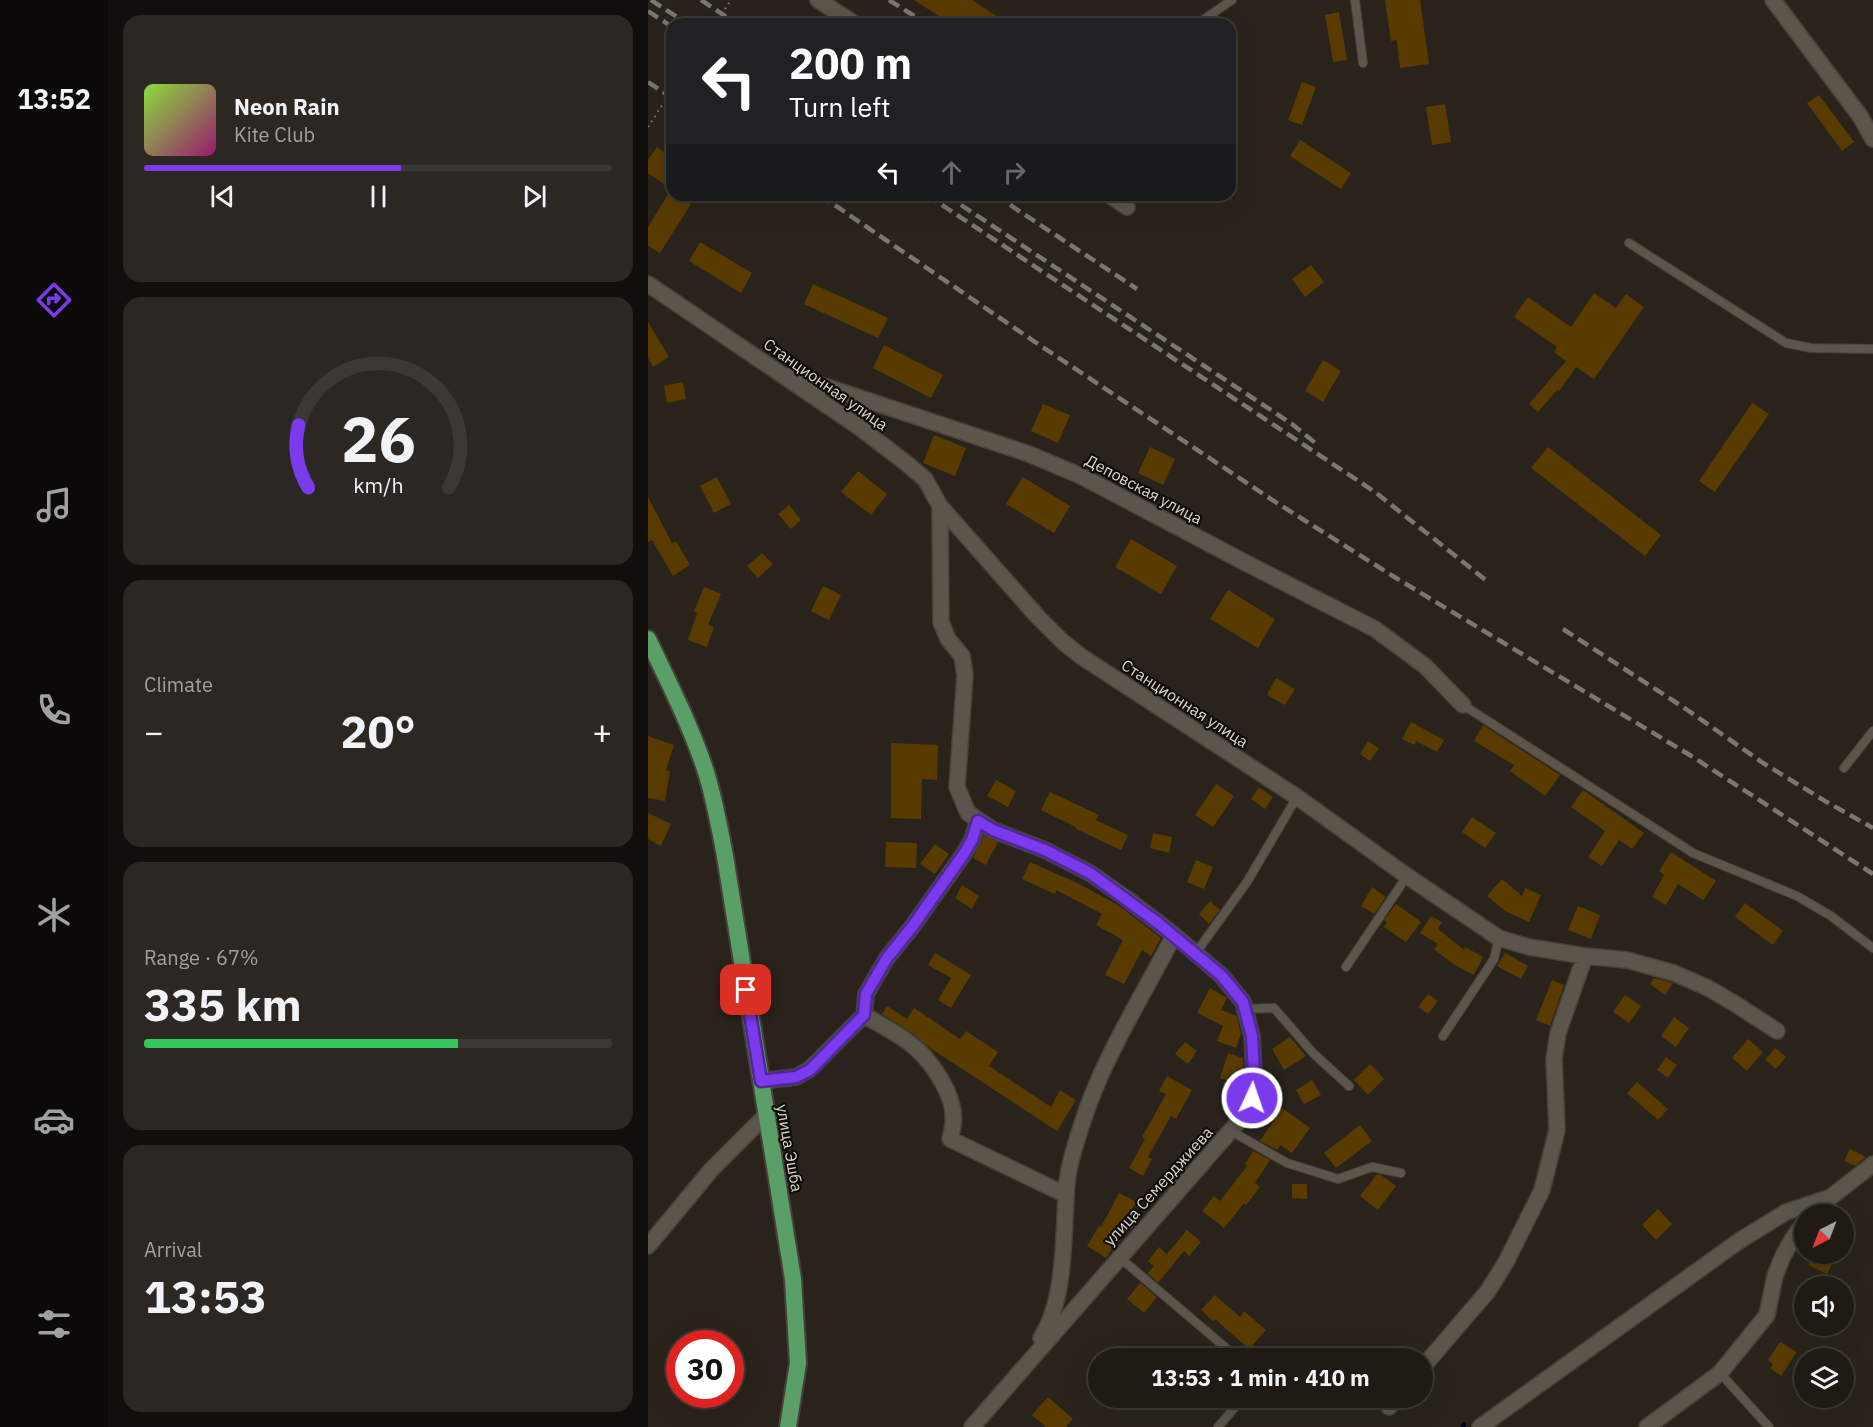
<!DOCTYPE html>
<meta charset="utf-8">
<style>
:root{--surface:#1f1a14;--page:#2c2722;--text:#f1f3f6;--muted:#a1a1a0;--line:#3c3834;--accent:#7c3aed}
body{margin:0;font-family:"IBM Plex Sans",sans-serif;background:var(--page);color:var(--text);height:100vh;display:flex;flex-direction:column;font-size:22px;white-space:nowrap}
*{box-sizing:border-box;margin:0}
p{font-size:20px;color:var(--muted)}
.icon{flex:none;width:33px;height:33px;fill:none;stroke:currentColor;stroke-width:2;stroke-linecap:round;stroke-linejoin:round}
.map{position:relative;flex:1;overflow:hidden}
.sheet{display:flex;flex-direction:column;gap:15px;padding:15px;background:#110e0b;width:540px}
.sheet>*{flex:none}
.banner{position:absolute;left:18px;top:18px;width:570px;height:183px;border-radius:18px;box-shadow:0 6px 24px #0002,0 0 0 2px var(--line);background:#202124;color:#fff;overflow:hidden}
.needle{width:39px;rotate:222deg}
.controls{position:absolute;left:1146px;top:1204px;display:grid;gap:12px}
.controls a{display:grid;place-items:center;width:60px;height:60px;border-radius:50%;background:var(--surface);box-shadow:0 6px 24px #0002,0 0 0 2px var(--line);font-size:30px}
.speed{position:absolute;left:18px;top:1330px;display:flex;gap:12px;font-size:30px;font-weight:700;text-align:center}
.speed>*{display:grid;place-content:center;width:78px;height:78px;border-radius:50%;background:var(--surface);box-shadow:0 6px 24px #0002,0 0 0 2px var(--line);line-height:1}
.speed .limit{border:9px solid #d22;background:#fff;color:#111}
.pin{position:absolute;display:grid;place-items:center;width:51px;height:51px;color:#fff;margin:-26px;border-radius:12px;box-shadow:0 3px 9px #0006}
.me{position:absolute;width:66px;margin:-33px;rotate:3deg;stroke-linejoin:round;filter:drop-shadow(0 0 4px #0008)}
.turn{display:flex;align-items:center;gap:21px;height:126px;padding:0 24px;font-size:27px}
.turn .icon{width:78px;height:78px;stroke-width:2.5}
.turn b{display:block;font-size:42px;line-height:51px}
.lanes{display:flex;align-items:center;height:57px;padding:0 24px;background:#0003;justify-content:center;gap:30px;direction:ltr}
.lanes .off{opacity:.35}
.big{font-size:45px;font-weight:700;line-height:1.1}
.sheet .widget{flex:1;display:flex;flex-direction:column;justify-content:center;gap:9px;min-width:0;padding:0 21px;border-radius:18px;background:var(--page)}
.sheet .dial{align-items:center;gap:0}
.dial svg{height:156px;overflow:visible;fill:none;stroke:var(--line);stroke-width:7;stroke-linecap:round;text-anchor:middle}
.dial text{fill:var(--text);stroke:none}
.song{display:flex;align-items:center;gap:18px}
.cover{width:72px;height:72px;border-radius:9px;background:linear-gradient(135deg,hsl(90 70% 55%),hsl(320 70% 35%))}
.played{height:6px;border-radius:3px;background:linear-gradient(90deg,var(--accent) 55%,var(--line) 55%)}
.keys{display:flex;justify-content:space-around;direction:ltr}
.heat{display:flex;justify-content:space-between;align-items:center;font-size:33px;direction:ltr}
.charge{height:9px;border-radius:4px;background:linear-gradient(90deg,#34c759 67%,var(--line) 0)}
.trip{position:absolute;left:440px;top:1348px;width:345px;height:60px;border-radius:30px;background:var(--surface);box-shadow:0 6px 24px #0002,0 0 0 2px var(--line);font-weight:700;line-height:60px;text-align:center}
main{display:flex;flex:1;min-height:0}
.tab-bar{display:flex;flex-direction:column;width:108px;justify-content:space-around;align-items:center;background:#0c0a08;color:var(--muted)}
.tab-bar .icon{width:42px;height:42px}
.tab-bar .current{color:var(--accent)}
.tab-bar b{font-size:27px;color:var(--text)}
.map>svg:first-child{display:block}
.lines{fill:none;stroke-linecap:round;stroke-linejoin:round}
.stream{stroke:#00052b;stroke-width:4.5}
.building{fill:#593b00}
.service-casing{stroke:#46413a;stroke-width:10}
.minor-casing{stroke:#46413a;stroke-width:18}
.trunk-casing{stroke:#46413a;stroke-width:20}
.service{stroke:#5b554b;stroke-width:8}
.minor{stroke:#5b554b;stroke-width:15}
.trunk{stroke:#5a9e68;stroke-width:16}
.rail{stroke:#7b766e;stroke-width:4.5;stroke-dasharray:12 6;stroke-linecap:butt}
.path-bridge{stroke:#7f7a73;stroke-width:2;stroke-dasharray:1.5 4.5;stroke-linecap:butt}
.route-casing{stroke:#51269a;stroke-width:15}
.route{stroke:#7c3aed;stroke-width:10}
.labels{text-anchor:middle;stroke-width:4.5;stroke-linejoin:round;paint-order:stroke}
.street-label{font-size:16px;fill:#dad6d0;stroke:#100d09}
</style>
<main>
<nav class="tab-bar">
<b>13:52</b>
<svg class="icon current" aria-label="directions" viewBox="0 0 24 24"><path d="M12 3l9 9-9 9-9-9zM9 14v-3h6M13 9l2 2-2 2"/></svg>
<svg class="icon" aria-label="music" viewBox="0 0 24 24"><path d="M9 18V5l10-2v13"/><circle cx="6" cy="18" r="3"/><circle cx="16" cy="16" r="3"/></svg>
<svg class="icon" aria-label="phone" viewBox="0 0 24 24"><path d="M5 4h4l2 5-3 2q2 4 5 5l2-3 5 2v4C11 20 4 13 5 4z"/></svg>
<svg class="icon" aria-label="climate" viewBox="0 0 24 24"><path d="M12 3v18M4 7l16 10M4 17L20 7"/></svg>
<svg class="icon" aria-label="car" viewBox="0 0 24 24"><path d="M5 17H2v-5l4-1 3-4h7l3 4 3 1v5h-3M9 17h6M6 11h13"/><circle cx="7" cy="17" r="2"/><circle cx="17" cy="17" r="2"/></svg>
<svg class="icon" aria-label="filters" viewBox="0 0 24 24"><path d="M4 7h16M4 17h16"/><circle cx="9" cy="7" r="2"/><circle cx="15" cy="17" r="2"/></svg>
</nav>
<section class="sheet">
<div class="widget">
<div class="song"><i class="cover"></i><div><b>Neon Rain</b><p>Kite Club</p></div></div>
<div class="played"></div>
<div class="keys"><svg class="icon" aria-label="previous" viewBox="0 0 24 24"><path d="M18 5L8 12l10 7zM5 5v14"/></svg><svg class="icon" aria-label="pause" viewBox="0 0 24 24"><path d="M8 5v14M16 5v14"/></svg><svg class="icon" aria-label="next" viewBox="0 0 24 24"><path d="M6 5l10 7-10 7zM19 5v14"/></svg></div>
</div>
<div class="widget dial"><svg viewBox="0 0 100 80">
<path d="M14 69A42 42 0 1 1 86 69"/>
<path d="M14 69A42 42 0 0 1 9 37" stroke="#7c3aed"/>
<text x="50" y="56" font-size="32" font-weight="700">26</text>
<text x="50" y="72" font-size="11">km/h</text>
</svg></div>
<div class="widget"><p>Climate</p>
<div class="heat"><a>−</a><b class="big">20°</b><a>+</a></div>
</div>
<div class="widget"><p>Range · 67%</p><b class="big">335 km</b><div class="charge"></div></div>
<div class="widget"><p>Arrival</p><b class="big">13:53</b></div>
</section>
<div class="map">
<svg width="1225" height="1427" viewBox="0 0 1225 1427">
<rect width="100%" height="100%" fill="#29231b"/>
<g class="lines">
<path class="stream" d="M815,1427L816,1424"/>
</g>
<path class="building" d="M266,0H324L361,24H303Z
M737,0H772L781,64L752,68L749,40L743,41Z
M691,12L699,60L685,62L677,15Z
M654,82L668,87L654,125L640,120Z
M1171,95L1206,142L1194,151L1159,103Z
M797,104L803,142L784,145L778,107Z
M652,140L703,173L693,189L642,156Z
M9,147L24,158V181L20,187L0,173V160Z
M22,191L24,195H28L43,204L12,253L0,246V227Z
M52,242L104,273L93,293L41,261Z
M663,265L676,282L657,297L644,279Z
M165,284L240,318L230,338L156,304Z
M946,293L968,308L978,294L996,307L946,379L928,367L911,391L909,390L890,412L881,404L918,361L906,352L909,347L866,317L880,297L923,327Z
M0,322L21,357L5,367L0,358Z
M236,345L295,375L283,398L225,368Z
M675,360L693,371L675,402L657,391Z
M35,382L38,399L19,403L16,386Z
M1104,403L1121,414L1067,492L1051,481Z
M395,404L422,415L410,443L383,431Z
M286,435L318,448L307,476L275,463Z
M502,447L527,459L515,485L490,473Z
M900,447L1013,535L997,556L883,468Z
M210,471L239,494L223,515L193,492Z
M69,477L83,504L66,513L52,486Z
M375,477L422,506L406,533L358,504Z
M0,497L24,543L28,541L42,565L25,576L4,540L0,542Z
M141,505L153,520L143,529L130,514Z
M483,539L529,566L513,594L467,567Z
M114,553L125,564L110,578L99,566Z
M175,586L193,595L181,620L163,611Z
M56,587L73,594L60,625L66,627L59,647L40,640L49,613L46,611Z
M580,590L627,619L610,648L562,619Z
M628,678L647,689L637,705L619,695Z
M763,722L796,740L789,752L768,741L766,745L754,739Z
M835,725L912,775L897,796L862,771L866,765L826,741Z
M0,736L26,745L18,770L22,771L17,801L0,798Z
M720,741L731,748L722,761L712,754Z
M243,743L290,745L289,780L274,779L273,819L243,818Z
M348,780L368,791L360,807L339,796Z
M568,784L586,796L565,827L547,815Z
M611,787L625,797L617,809L603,799Z
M935,790L996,833L984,849L971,840L954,866L940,857L957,831L923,807Z
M402,792L451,815L448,820L480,835L473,850L428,829V827L393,810Z
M0,813L23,824L13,846L0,839Z
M824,817L848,833L837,848L814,832Z
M505,833L524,837L521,853L502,848Z
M336,835L350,842L338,865L325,858Z
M238,842L269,843L268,868L237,867Z
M287,844L301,854L287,874L272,864Z
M1023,852L1068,881L1055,900L1030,884L1018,905L1004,897L1016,875L1011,871Z
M548,860L565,867L556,889L539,882Z
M382,862L431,884L470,905L513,938L503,956L494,950L476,984L457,975L475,940L448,925L454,914L408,890L407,894L374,879Z
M854,879L874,896L877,888L893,895L881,922L857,911L839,896Z
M314,885L331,896L324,909L307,898Z
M724,887L738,897L726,914L713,906Z
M562,901L572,910L561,924L551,914Z
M1097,903L1135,931L1125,945L1087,917Z
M748,904L773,922L758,942L736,927L739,922L736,920Z
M930,906L952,915L943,939L920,930Z
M783,916L794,922L790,929L816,950L817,947L835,957L826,975L805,964L786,949L790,944L772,933Z
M287,953L323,975L303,1008L290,1000L303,978L280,965Z
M857,953L880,966L873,979L849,966Z
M1006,978L1025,983L1017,995L1002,984Z
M904,980L916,985L902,1026L888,1020Z
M562,988L579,998L573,1010L589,1016L593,1034L588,1048L569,1041L575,1026L549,1013Z
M780,994L790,1001L780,1014L770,1007Z
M977,995L993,1006L981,1023L965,1012Z
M239,1006L259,1019L266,1008L312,1039L318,1031L350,1052L341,1066L403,1107L412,1090L428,1100L409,1131L282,1048L264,1033L234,1014Z
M1026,1017L1041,1028L1028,1047L1013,1036Z
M642,1037L658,1056L636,1070L624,1049Z
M1100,1039L1115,1052L1099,1071L1084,1058Z
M537,1042L549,1051L540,1064L527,1054Z
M1127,1048L1138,1057L1128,1069L1117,1060Z
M580,1053L595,1058L596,1074L594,1085L572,1078Z
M1018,1057L1029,1065L1020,1078L1009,1070Z
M722,1064L736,1079L720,1095L706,1080Z
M519,1076L544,1090L528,1119L523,1116L500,1157L504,1159L495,1176L481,1168L497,1139L494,1137L518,1094L511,1091Z
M664,1080L673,1095L656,1104L648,1090Z
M989,1082L1020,1109L1010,1120L979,1093Z
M634,1108L662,1128L644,1153L632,1145L629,1150L612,1141Z
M712,1125L724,1141L688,1168L676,1153Z
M1202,1149L1218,1157L1207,1166L1196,1161Z
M605,1151L622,1160L607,1183L612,1187L598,1205L596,1203L576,1228L554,1211L566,1196L572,1201L599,1166L597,1164Z
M729,1174L733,1175L748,1186L730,1210L712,1196Z
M644,1184H659V1199L644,1198Z
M471,1193L488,1202L469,1237L471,1238L458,1258L439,1246L451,1226L453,1227Z
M1010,1209L1024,1224L1008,1240L994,1225Z
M539,1230L553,1242L541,1256L536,1251L510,1283L500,1273L506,1266L500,1261L511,1247L519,1254Z
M1166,1254H1174L1186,1260L1179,1274L1160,1265Z
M492,1283L509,1297L496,1313L479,1299Z
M567,1295L592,1317L596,1311L618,1330L601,1349L567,1319L565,1321L553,1310Z
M1132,1342L1149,1352L1133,1376L1122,1368L1125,1364L1120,1360Z
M400,1397L425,1419L418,1427H398L384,1415Z"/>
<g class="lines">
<g class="service-casing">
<path id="service" d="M707,0L715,63
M552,24L555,20L584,0
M981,243L1138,343L1163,348L1225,349
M815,705L1045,853L1149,896L1183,916L1225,948
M1196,768L1225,731
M547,954L599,882L649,797
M698,967L759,876
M597,1009L626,1008L665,1053L701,1086
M795,1036L846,959L851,938
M583,1131L639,1163L690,1179L724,1167L753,1173
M471,1257L591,1359
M1072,1373L1121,1427
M570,1427L595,1398"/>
</g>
<g class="minor-casing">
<path id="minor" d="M170,0L207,24
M1125,0L1212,116L1225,139
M461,195L479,207
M0,284L211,427L258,463L277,479L292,506L390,617L415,642L434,657L649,797L759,876L851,938L881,947L937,956L979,960L1026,973L1060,988L1089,1005L1129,1031
M143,375L381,454L433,476L598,563L727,629L777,666L815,705
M292,506L293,622L300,639L314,656L317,675L309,787L320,813L345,830L397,850L442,873L479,899L526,935L574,976L595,1002L604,1036L606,1074L604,1098L592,1120L324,1427
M216,1015C232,1025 250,1033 264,1045C281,1058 299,1085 304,1106C307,1118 305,1128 302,1139L418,1195
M113,1081L148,1077L162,1069L216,1015L218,994L239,958L264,927L315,855L324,840L330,821
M1164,1215L1183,1197L1225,1164
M0,1246L63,1170L118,1115
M393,1338C419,1298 415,1229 419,1182C421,1163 428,1142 434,1124C454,1059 495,996 526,935
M774,1368L840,1291L858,1262L894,1190L909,1130L906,1059L910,1033L937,956
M741,1407L749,1398
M832,1427L1091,1241L1138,1212L1183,1197
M999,1427L1072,1373L1119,1315L1127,1276L1135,1256L1145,1238L1156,1223"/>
</g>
<g class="trunk-casing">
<path id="trunk" d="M0,639C20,681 41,722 56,766C66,795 71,826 77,856L145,1279L150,1363L140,1427"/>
</g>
<use href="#service" class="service"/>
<use href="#minor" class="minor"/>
<use href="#trunk" class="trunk"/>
<path class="rail" d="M3,0L40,24
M53,0L89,24
M241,0L279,24
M0,11L24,27
M0,82L24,98
M172,195L387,342L629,503L748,578L1045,757L1225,874
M279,195L727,492L839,581
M298,195L644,424L671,446
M347,195L489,289
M915,629L1038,709L1115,763L1177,801L1225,828"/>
<path class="path-bridge" d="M67,24L83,0
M0,127L24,90"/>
</g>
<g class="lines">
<g class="route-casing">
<path id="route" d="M98,990L113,1081L148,1077L162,1070L216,1015L218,994L239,958L264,927L315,855L324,840L330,821L345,830L397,850L442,873L510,923L574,976L595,1002L604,1036L606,1074L604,1098"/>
</g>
<use href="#route" class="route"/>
</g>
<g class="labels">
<g class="street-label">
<text transform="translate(178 384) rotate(35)" y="6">Станционная улица</text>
<text transform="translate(496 489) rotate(28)" y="6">Деповская улица</text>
<text transform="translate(537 703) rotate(33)" y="6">Станционная улица</text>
<text transform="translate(142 1148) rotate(80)" y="6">улица Эшба</text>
<text transform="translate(510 1186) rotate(-48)" y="6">улица Семерджиева</text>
</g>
</g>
</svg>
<div class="controls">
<a><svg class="needle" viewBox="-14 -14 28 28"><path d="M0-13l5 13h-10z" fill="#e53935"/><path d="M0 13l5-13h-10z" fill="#a1a1a0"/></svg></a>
<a><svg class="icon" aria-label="sound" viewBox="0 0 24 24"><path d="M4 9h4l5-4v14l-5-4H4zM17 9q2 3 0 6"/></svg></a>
<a><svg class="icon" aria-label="layers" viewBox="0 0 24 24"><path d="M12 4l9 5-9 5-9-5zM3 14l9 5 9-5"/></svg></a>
</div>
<div class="speed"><div class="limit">30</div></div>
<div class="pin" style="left:98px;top:990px;background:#d93025"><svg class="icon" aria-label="arrive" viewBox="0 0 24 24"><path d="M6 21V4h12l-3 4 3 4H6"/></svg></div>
<svg class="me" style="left:604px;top:1098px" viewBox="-20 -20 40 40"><circle r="17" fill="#7c3aed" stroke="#fff" stroke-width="3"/><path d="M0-11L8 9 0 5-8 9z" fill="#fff"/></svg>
<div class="trip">13:53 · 1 min · 410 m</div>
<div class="banner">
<div class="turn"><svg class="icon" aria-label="left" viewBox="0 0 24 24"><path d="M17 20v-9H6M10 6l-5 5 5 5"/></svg><div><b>200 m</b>Turn left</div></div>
<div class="lanes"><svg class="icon" aria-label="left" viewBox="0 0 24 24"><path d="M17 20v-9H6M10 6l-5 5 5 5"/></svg><svg class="icon off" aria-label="ahead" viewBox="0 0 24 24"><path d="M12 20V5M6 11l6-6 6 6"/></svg><svg class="icon off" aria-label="right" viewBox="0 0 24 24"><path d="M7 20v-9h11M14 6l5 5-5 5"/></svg></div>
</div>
</div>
</main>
